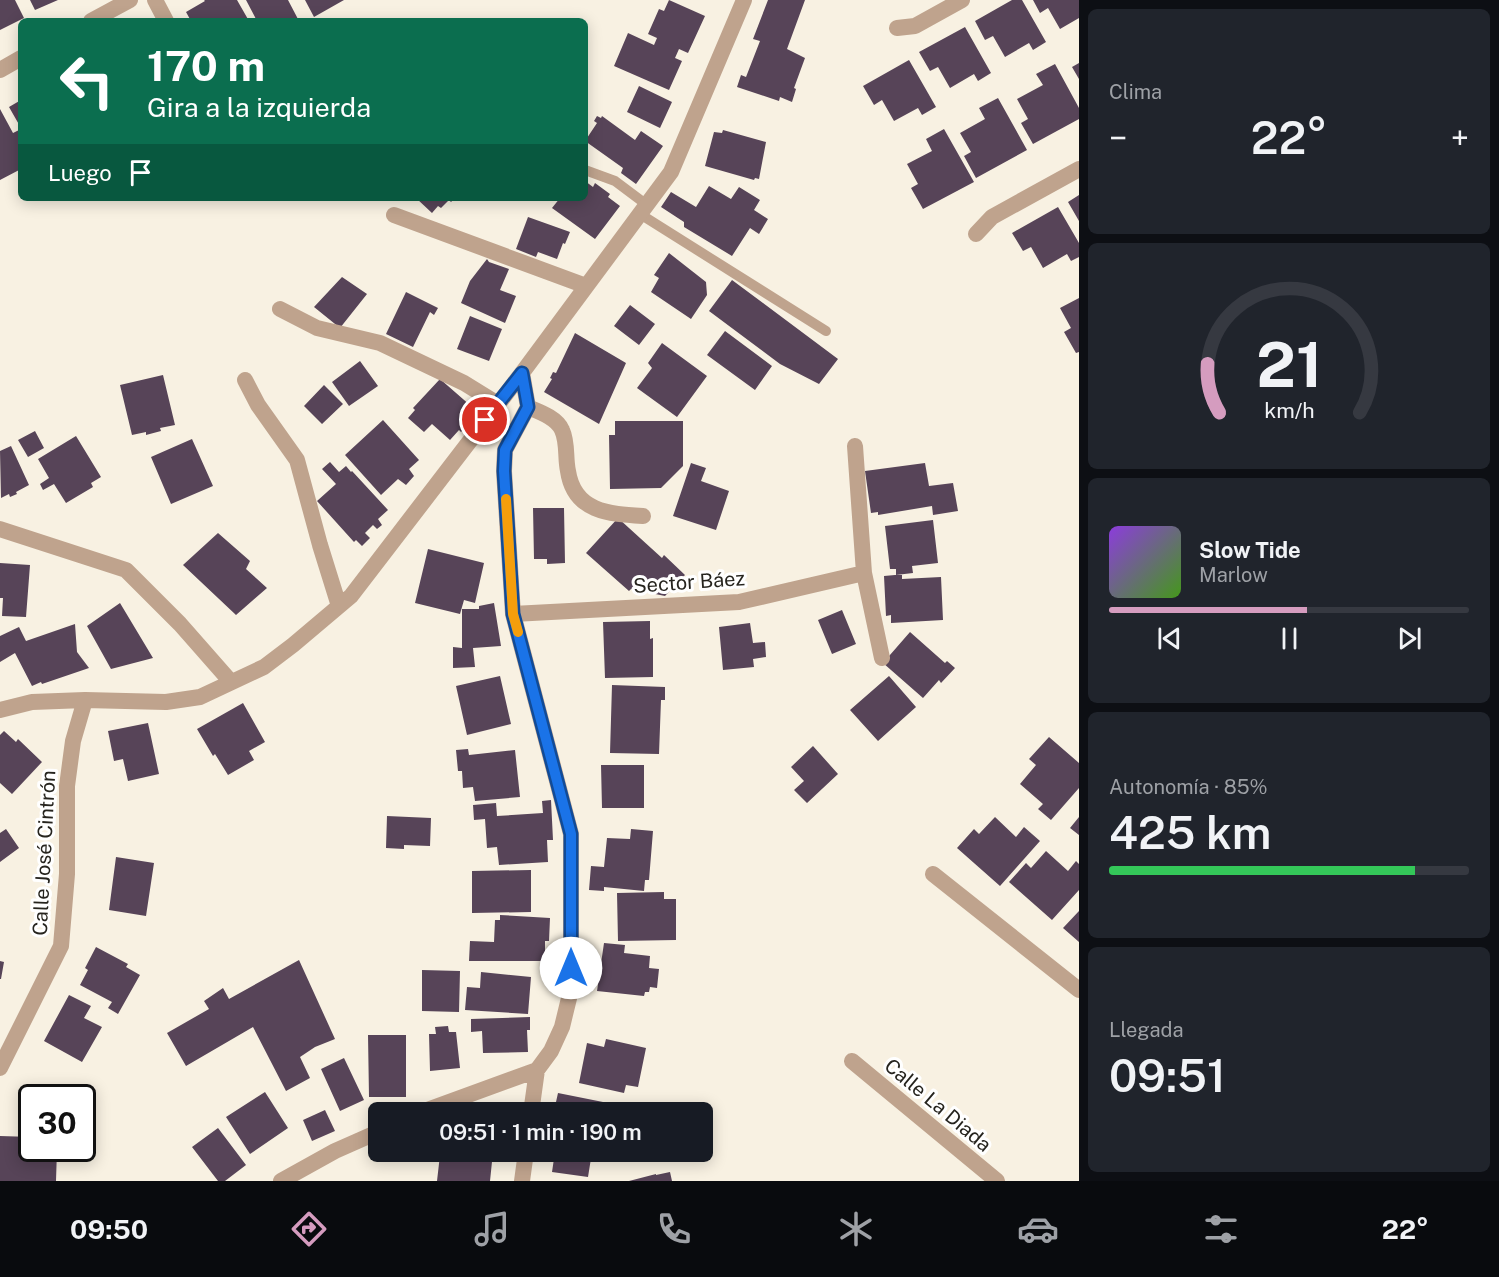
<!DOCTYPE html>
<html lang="es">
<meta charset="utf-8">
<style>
:root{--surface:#171b24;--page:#20242c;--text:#f1f3f6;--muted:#9ea1a6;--line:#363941;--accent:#d59cbf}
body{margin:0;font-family:"Public Sans",sans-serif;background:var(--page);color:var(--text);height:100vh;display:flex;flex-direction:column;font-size:22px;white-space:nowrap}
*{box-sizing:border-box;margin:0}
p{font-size:20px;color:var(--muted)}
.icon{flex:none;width:33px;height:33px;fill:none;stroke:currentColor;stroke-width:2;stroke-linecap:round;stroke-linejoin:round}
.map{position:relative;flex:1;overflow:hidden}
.side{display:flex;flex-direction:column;gap:9px;padding:9px;background:#0d0f14;width:420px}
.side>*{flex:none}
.guide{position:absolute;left:18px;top:18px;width:570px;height:183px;border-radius:9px;box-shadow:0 3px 15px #0003;background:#0b6e4f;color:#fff;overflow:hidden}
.speed{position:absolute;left:18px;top:1084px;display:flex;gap:12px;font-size:30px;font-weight:700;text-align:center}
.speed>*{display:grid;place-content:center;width:78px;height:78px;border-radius:50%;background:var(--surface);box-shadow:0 3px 15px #0003;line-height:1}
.speed .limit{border:3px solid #111;border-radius:9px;background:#fff;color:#111}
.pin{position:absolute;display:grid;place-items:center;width:51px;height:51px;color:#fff;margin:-26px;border:3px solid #fff;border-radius:50%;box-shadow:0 2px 6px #0007}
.me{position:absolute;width:66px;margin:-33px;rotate:0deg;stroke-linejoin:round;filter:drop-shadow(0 0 4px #0008)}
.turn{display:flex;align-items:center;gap:21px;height:126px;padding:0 30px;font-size:27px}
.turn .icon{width:78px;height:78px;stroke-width:2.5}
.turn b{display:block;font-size:42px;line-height:51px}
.then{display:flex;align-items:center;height:57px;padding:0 30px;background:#0003;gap:12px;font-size:22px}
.big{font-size:45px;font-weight:600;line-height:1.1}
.side .card{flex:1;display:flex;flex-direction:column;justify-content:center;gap:9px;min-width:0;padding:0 21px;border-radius:9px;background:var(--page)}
.side .dial{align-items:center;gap:0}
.dial svg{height:156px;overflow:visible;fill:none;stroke:var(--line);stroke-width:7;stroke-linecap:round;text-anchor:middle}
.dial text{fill:var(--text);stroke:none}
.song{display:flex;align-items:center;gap:18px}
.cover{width:72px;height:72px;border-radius:9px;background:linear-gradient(135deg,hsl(270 70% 55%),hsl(100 70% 35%))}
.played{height:6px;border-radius:3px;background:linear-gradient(90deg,var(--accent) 55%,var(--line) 55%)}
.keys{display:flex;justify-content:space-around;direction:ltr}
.heat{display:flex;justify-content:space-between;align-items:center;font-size:33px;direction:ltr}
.charge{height:9px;border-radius:4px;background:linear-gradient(90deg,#34c759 85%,var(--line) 0)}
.trip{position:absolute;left:368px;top:1102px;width:345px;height:60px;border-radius:9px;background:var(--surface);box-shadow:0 3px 15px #0003;font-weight:600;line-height:60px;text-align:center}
.tabs{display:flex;height:96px;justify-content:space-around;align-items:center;background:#090b0e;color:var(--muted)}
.tabs .icon{width:42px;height:42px}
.tabs .current{color:var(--accent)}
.tabs b{font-size:27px;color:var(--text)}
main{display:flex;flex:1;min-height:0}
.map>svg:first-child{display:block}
.building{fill:#574458}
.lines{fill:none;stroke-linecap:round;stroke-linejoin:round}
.service{stroke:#bfa38d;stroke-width:10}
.minor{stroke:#bfa38d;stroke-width:16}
.route-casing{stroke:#114b97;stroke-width:15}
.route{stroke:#1a73e8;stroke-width:10}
.slow{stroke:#f59e0b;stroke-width:10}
.labels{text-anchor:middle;stroke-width:6;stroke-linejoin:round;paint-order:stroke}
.street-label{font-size:20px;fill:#26241e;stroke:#fff}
</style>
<main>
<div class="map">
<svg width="1079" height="1181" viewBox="0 0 1079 1181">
<rect width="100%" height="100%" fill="#f8f1e2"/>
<path class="building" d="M0,0H15L24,18L0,30Z
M30,0H58L35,10Z
M204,0H237L249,21H191L186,12L205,1Z
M246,0H288L299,21H257Z
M305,0H344L314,17Z
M669,0L705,16L688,53L679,49L675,58L682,61L669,90L614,66L628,33L654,45L657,38L648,34L659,9L664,11Z
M768,0H805L787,49L805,58L794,88L796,89L792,102L780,97L779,101L737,87L741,75L746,77L760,41L753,39Z
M1012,0H1022L1046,42L1033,50L1029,43L1005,57L993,36L985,40L975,21Z
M1033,0H1079V18L1060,29L1048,8L1040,13Z
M965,27L991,73L978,81L974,74L950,88L938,67L930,71L919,52Z
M909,60L936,107L922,115L918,108L894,121L882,100L874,105L863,86Z
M1079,63V79L1072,67Z
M1055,64L1079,108V119L1033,144L1021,123L1028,119L1017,99L1043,85L1036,74Z
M639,86L672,102L660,128L627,112Z
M998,98L1027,150L976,178L964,156L971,152L960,133L985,119L979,108Z
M21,100V128L9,107Z
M0,109L13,133L19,130L21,135V169L0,180Z
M597,116L601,118L602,116L635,140L641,131L663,146L636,184L621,173L623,168L585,141L597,123L594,121Z
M944,129L974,182L923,209L911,188L918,184L907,164L932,151L926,139Z
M723,130L766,142L759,179L755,178L754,180L705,166L714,132L722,133Z
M585,181L593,187L595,183L610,194L608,197L620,206L595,239L552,208L560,198H585Z
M709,186L731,199L739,187L760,200L754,210L768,219L759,234L750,228L732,256L684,227V222L661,207L671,192L696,207Z
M1079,195V221L1068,202Z
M416,198H455L451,202L449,200L441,208L438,206L432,213Z
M1058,207L1079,243V257L1071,261L1067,254L1043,268L1031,247L1023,251L1012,233Z
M528,217L570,232L565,244L563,243L557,259L538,252L536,257L516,249Z
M669,253L706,282L707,295L691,319L651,292L659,278L654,275Z
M487,259L489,262L509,269L500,290L516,296L505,323L461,303L470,281Z
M342,277L367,294L340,328L314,307Z
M732,280L838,359L819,384L780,364L709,311Z
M406,292L438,308L434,315L430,312L413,347L386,334Z
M1079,298V352L1076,353L1064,332L1071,328L1060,308Z
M630,305L655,324L639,345L614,326Z
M470,316L502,329L489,361L457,349Z
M725,331L772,366L755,390L707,355Z
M575,333L626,363L599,424L544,392L552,379L550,378L553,372L556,373Z
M662,343L707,376L677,417L637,388L652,368L648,363Z
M360,361L378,386L349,406L332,382Z
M163,375L175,425L160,428L161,431L146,435V432L132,435L120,385Z
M440,379L479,413L461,432L459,430L450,440L432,424L424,432L408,418L415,410L413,408Z
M324,385L343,404L322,424L304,406Z
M383,420L419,460L409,469L414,476L406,485L398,479L381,495L345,455Z
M615,421H683V466L661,488L610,489L609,435H615Z
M35,431L44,448L28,457L18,440Z
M76,436L101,477L91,483L93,487L66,503L54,484L43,490L40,484L49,478L38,459Z
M192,439L213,486L171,504L151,457Z
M11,446L29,485L16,492L17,494L10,497L9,494L1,498L0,451Z
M330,462L339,472L346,466L351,472L352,471L388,510L378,519L382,525L377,529L373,525L365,533L370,538L362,546L356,540L354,542L317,501L336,484L322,469Z
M691,463L706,468L701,481L729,491L716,530L673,516Z
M925,463L929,486L953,483L958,511L933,515L932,506L878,515V512L871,513L865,471Z
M533,508H564L565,563L547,564V559H534Z
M618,518L662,558L664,555L685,575L665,596L631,589L629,591L586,553Z
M933,520L938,563L912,566L913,573L896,575V569H890L885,526Z
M218,533L250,561L246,569L267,588L236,615L183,565Z
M428,549L484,563L475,603L464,600L460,614L415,603Z
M0,563L30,565L26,617L2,616L3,598H0Z
M895,575H902V579L941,577L943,620L891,623V615L886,616L884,576Z
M120,603L153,658L111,669L87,626Z
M494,603L501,646L473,648L475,667L453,668V647L462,648V609H479V606Z
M842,610L856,644L832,654L818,620Z
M650,621V639L653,638V677L605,678L603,622Z
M750,623L753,643L765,642L766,657L753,659L754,667L723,670L719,627Z
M75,624L77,652L89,668L42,684L41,682L32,686L15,653L0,662V636L19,627L26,641Z
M910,632L945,663L947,661L955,668L941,683L939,680L923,698L883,663Z
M500,676L511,724L467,735L456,686Z
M889,676L916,707L878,741L850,710Z
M612,685L665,687V700H661L659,754L610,753Z
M243,703L265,742L249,751L254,760L228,775L215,754L213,756L197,729Z
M148,723L159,774L128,781L123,759L114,761L108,731Z
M4,731L16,742L18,739L42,762L12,794L0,783V735Z
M1049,737L1079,763V788L1051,820L1038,809L1043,804L1020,784L1036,765L1029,759Z
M813,746L838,774L807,803L794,790L804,781L791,767Z
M468,749L469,755L515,750L520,797L475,801L473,787L463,788L462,771H458L456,750Z
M601,765H644V808H602Z
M551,800L553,840H547L548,862L499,865L497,847L487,848L485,819L474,820L473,805L496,803L497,816L543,813L542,801Z
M387,816L431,818L430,846L404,845V849L386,848Z
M995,817L1016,837L1024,827L1040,841L1000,886L957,848L974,829L979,834Z
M1079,817V835L1070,828Z
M6,829L19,848L0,862V833Z
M631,829L653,831L649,880H645L644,891L604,887V891L589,890L591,866L604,867L607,838L630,839Z
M1046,851L1068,871L1076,861L1079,864V890L1052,920L1009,882L1026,863L1031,868Z
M116,857L154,863L146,916L109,910Z
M531,870V912L472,913V871Z
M664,892V899H676V940L618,941L617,893Z
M1079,911V942L1063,928Z
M500,915L550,918L549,941H545V961H469L470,941L494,942L495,920H500Z
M604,943L625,945L624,953L650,956L649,968L659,969L657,988L650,987L649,992H645L644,996L597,991Z
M96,947L128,964L126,967L140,975L118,1014L108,1008L112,1002L80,985L88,970L85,968Z
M299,960L335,1039L315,1047L300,1057L310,1078L286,1091L253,1027L186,1066L167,1033L209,1009L204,1001L223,988L229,999Z
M0,961L4,962L1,979H0Z
M422,970L460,971L459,1012L422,1011Z
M481,972L531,977L528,1014L465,1010L467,987L480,988Z
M69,995L91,1006L84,1018L102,1027L82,1062L44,1041Z
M530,1017V1030H527L528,1052L483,1053L482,1031L471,1032V1019Z
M448,1026L449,1032H456L460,1068L430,1071L429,1034H436L435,1027Z
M368,1035H406V1097H369Z
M606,1039L646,1048L638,1087L626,1085L624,1093L579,1083L587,1043L604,1047Z
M344,1058L364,1100L340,1111L321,1069Z
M265,1092L288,1128L250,1154L226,1117Z
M558,1093L623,1106L622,1113H565L554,1111Z
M325,1110L335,1131L312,1141L303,1120Z
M218,1128L246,1165L225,1181H218L192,1147Z
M0,1136L32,1137V1149H57L56,1181H0Z
M446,1152H493L490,1181H437L440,1155H446Z
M555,1152H592L588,1177L552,1172Z
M670,1172L672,1181H629L656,1174V1175Z"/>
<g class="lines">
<path class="service" d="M585,170L615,181L647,205
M640,214L826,331"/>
<path class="minor" d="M155,0L166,21
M91,21L130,0
M897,28L915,26L962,0
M0,70L21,58
M394,215L586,286
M976,234L992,217L1079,169
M280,309L317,328L380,343L464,383L498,404
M245,380L258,405L297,460L320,545L339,606
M528,407C540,412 557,418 562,430C568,443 565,458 568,471C574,512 609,514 643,516
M855,446L864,573L882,658
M0,529L126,570L180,624L231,682
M513,614L739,602L864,573
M0,710L32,702L85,700L166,702L200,697L264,667L293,645L351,596L522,373L671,172L744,0
M933,874L1079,990
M852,1061L997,1181
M0,1068L61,946L67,874V786L73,741L85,700
M419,1113L537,1070L551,1051L562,1027L571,990V834L513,614L504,471L505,450L528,407L522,373
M531,1113L537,1070
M281,1181L335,1151L378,1132
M522,1181L526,1152"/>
</g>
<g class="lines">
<g class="route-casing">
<path id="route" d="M485,420L522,373L528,407L505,450L504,471L513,614L571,834V968"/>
</g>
<use href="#route" class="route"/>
<path class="slow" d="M506,499L513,614L518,632"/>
</g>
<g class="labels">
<g class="street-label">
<text transform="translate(689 582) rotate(-4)" y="7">Sector Báez</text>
<text transform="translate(44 853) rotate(-87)" y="7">Calle José Cintrón</text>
<text transform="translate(938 1105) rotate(40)" y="7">Calle La Diada</text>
</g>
</g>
</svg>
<div class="speed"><div class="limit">30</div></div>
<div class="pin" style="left:485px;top:420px;background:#d93025"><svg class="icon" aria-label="arrive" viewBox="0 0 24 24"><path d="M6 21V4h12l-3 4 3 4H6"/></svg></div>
<svg class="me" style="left:571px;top:968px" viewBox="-20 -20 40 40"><circle r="19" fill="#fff"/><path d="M0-13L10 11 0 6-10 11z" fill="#1a73e8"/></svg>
<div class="trip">09:51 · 1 min · 190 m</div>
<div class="guide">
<div class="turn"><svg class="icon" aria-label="left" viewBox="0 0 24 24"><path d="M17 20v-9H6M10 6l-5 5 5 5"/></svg><div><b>170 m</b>Gira a la izquierda</div></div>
<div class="then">Luego<svg class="icon" aria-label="arrive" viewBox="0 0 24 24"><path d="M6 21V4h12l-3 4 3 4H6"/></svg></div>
</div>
</div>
<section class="side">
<div class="card"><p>Clima</p>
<div class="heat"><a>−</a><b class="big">22°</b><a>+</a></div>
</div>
<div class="card dial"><svg viewBox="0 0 100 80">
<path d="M14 69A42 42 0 1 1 86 69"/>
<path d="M14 69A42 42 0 0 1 8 44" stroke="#d59cbf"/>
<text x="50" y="56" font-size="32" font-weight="700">21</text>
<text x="50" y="72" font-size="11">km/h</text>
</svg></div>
<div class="card">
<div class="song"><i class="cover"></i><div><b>Slow Tide</b><p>Marlow</p></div></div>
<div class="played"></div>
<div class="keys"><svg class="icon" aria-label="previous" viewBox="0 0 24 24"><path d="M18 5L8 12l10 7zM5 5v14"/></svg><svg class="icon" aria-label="pause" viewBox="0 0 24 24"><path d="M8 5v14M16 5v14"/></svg><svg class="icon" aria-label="next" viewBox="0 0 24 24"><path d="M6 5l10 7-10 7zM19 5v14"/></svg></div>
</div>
<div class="card"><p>Autonomía · 85%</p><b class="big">425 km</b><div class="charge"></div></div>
<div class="card"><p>Llegada</p><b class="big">09:51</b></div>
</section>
</main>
<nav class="tabs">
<b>09:50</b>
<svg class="icon current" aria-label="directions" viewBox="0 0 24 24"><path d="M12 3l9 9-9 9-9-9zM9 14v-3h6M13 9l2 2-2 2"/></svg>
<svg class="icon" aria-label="music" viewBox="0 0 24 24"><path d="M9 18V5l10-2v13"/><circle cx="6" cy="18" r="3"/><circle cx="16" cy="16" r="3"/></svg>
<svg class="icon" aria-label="phone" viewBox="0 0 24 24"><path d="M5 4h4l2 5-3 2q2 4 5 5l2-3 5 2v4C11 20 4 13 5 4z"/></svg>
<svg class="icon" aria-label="climate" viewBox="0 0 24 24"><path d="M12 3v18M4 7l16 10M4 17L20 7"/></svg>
<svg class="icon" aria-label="car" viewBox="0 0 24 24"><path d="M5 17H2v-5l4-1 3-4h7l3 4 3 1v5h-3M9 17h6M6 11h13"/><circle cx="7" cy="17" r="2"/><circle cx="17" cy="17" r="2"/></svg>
<svg class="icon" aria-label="filters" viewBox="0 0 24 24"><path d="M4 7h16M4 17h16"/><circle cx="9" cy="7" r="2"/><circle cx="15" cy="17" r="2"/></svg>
<b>22°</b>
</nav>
